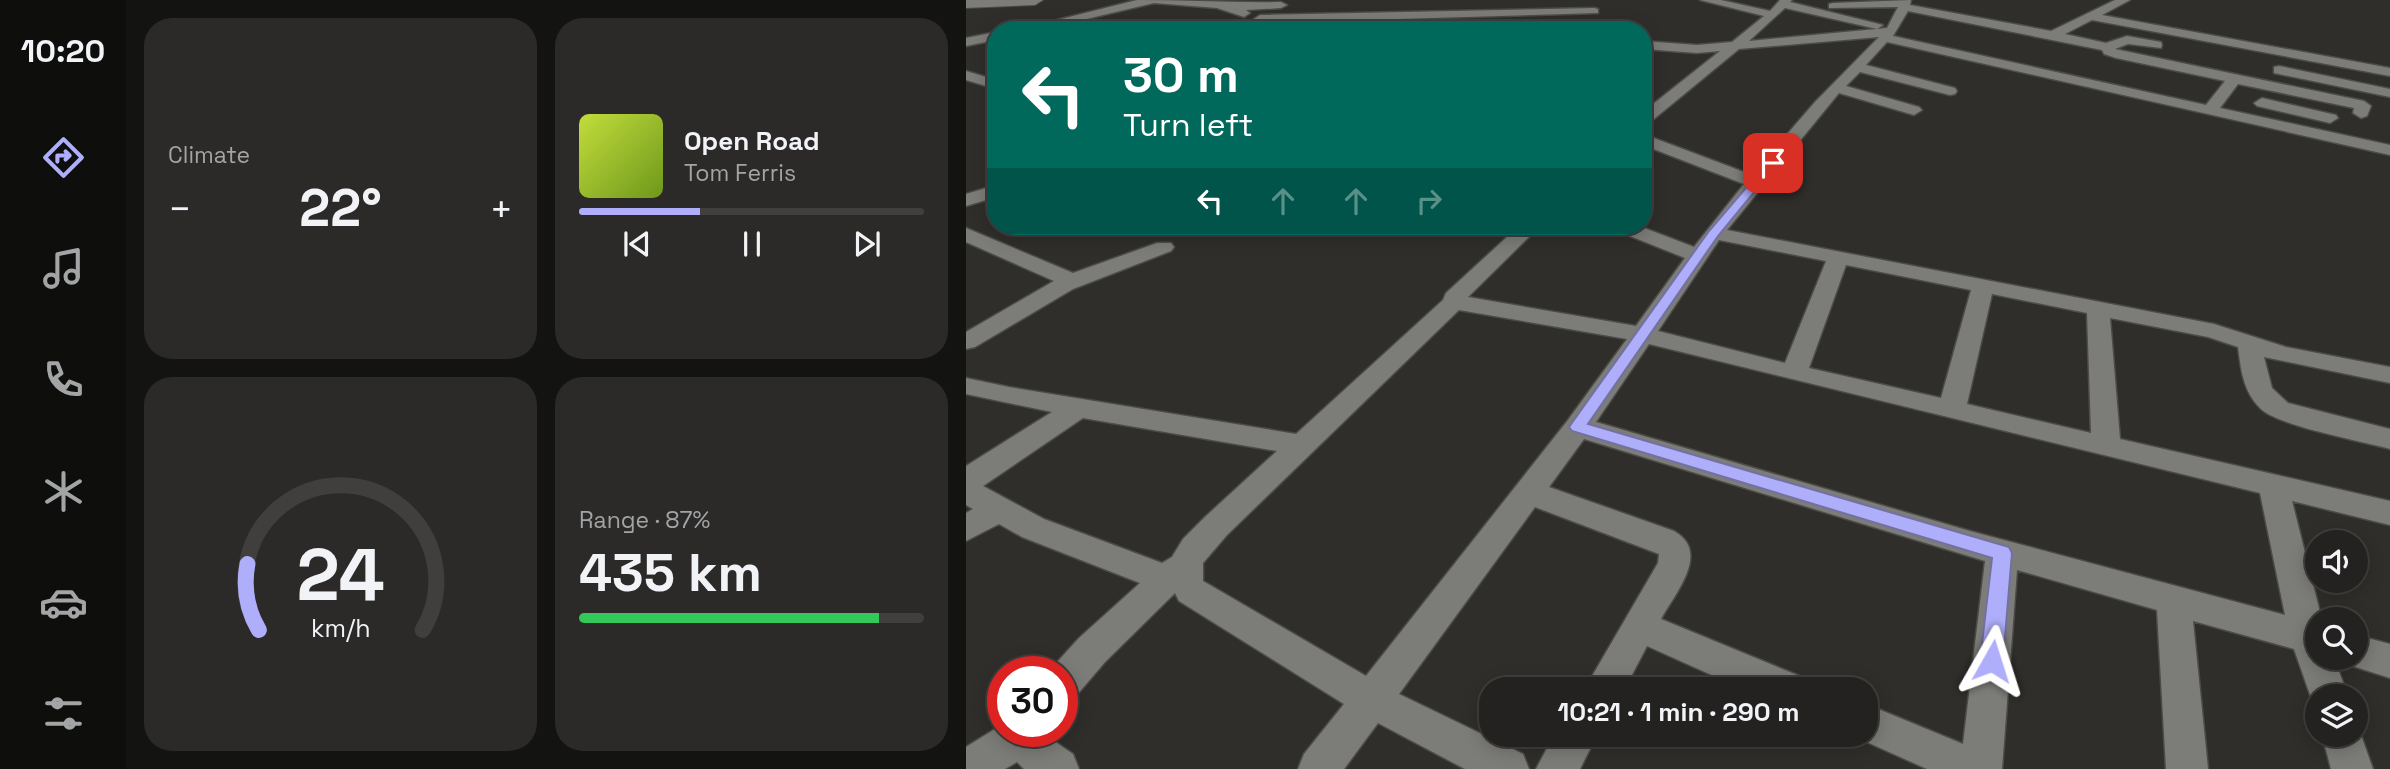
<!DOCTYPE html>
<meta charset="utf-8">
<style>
:root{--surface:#232220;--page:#2b2a29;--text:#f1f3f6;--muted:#a3a4a5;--line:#403f3e;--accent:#afaefa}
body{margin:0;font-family:"Space Grotesk",sans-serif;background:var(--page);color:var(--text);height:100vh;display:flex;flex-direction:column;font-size:26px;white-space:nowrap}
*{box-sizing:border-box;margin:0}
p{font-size:23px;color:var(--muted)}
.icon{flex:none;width:38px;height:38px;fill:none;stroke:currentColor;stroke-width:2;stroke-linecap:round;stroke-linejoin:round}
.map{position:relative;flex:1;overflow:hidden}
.side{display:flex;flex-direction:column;gap:18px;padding:18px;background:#131312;width:840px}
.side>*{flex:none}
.banner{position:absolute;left:21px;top:21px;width:665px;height:214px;border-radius:28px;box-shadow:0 4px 18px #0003,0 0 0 2px var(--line);background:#00695c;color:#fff;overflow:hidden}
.fabs{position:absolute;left:1339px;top:530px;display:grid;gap:14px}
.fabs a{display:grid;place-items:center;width:63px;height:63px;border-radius:50%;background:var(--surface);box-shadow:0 4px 18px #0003,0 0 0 2px var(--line);font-size:35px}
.speed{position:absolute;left:21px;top:656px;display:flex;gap:14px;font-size:35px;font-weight:700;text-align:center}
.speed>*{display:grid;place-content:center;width:91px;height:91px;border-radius:50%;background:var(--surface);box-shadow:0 4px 18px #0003,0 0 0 2px var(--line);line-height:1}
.speed .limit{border:10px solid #d22;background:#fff;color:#111}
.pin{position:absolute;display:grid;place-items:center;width:60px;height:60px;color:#fff;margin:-30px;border-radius:14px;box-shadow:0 4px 10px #0006}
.me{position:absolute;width:77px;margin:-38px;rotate:6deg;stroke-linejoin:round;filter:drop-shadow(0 0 5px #0008)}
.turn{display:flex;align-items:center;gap:24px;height:147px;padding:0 21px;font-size:32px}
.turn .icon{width:91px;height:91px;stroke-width:2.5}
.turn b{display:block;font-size:49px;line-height:60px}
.lanes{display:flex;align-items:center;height:66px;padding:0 21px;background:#0003;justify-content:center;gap:35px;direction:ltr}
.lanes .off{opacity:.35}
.big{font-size:52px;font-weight:600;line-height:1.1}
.side .widget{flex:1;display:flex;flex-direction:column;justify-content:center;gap:10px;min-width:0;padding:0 24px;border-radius:28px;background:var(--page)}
.side .dial{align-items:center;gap:0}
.dial svg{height:182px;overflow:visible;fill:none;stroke:var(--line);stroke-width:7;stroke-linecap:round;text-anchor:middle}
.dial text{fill:var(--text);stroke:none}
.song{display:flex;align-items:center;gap:21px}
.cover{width:84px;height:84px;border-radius:10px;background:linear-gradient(135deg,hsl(70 70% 55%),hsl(80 70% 35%))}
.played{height:7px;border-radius:4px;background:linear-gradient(90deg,var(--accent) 35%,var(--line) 35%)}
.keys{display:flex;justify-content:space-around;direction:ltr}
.heat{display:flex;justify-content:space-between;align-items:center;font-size:38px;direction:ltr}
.charge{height:10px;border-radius:5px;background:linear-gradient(90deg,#34c759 87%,var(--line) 0)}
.side .tiles{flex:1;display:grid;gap:18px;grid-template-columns:repeat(2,1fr)}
.trip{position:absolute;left:513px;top:677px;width:399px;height:70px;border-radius:28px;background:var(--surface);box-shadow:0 4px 18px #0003,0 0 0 2px var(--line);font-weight:600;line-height:70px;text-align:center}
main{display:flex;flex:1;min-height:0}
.tab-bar{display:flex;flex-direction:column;width:126px;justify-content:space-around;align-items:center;background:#0e0e0d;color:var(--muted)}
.tab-bar .icon{width:49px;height:49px}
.tab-bar .active{color:var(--accent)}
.tab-bar b{font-size:32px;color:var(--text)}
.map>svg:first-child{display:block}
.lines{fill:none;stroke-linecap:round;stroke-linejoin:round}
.street-casing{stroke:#4b4b48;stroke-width:3}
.secondary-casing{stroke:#4b4b48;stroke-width:2}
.street{fill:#7c7c78;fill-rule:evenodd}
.secondary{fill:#7c7c78;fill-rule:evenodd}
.route{fill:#afaefa;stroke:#7271a2;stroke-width:2}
</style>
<main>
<nav class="tab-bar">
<b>10:20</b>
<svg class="icon active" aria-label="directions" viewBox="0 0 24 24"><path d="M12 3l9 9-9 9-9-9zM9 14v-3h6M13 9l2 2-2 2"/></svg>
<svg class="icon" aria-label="music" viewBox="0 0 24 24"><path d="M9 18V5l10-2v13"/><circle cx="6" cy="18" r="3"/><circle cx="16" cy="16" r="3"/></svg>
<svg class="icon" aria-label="phone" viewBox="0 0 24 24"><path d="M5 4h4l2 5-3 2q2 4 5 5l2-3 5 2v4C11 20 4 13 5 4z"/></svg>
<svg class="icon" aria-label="climate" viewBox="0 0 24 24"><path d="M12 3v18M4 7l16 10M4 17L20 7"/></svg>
<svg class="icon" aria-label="car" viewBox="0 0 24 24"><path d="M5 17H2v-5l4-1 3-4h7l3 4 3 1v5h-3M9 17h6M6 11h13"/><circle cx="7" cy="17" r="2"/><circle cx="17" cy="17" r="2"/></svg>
<svg class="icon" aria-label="filters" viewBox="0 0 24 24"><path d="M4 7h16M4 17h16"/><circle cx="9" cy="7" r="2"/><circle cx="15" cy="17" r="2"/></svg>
</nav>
<section class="side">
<div class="tiles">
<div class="widget"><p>Climate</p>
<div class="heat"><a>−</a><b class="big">22°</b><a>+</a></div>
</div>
<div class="widget">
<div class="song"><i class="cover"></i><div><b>Open Road</b><p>Tom Ferris</p></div></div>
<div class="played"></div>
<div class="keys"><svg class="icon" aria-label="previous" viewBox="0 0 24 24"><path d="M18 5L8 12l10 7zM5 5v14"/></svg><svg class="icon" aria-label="pause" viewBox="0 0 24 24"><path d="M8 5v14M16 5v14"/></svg><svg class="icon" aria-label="next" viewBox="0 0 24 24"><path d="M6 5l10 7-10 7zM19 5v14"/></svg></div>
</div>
<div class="widget dial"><svg viewBox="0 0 100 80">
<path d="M14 69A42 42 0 1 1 86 69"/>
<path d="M14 69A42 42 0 0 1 9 40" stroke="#afaefa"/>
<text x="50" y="56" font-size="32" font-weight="700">24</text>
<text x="50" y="72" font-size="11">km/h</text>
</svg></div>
<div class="widget"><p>Range · 87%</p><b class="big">435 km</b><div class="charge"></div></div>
</div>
</section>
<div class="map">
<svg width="1424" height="769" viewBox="0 0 1424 769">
<rect width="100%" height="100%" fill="#2f2e2b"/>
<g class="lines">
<g class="street-casing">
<path id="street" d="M171,0C219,0 267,3 315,2L321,5L315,8L280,10L284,13L278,17L251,8L188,3L74,30H51Z
M734,0H755L804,11L814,0H826L824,2L917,25L911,29L819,8L783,41L921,28L932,7L863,8V4L867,3L945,0L944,5L1085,31L1149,0H1164L1136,15L1424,68V76L1126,20L1099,34L1140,43L1161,36L1195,42L1196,45L1195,48L1162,44L1149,49L1398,101L1405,106L1401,116L1395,118L1387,113L1388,108L1272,84L1254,108L1424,145V155L921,42L900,65L989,88L991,91L989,94L984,95L894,72L880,86L953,107L956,110L948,115L873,93L761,230L1248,324L1320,347L1424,367V383L1298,357L1306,388L1322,403L1424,429V449C1396,441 1311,426 1294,408C1277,391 1275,370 1272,347L1242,337L1144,318L1154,439L1424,501V525L1326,501L1356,620H1351V658H1368L1382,696H1351L1349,709L1328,649L1227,621L1242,769H1200L1191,610L1051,570L1036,769H961L885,735H900V704L997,744L1019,561L618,439L583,487L708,531C745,552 710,592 695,619L836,677L841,690H779L681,646L658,690H618L692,563L693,554L569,507L433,694L557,754L563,769H499L412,723L378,769H332L338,754L378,704L213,601L209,593L139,662L109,697L96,702V672L83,671L113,638L174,583L56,537L33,524L0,541V513L7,509L0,505V466L86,412L0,394V378L43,387L330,434L477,300L480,293L553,226H574L502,297L670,326L719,258L649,230L646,226H673L728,247L778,184L677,145V134L786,175L849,102L913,37L773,49L683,123L677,125V112L754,51L731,53L677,49V41L731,45L766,42L798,16ZM942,11L1136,50L1138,54L1150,58L1259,81L1240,105L927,36ZM753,240L860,261L819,363L692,331ZM880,265L1005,290L975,398L843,368ZM1026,294L1121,313L1125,433L1001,404ZM493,310L661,339L602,420L400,676L237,581V563L261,535ZM683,344L1294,493L1319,615L1004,531L630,422ZM117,418L311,451L239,517L217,539L206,557L196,563L78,519L17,486Z
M628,8L632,9V13L294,23L288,19L294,15Z
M30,32V40L0,46V38Z
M1313,66L1424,89V97L1308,73V67Z
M0,71L30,80V89L0,80Z
M1296,98L1370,115L1372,118L1364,123L1291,106L1288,103Z
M30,185V197L0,206V194Z
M0,228L107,273L191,243H205L208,247L205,251L107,289L9,347L0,349V332L88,281L0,242Z
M1390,635L1424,644V678L1377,663L1375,658H1390Z
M1390,721L1407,769H1365L1356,735H1390Z
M37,724V732H85V739L107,754L113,769H58L51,762L39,769H0V747Z
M588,735H631L614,769H570Z"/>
</g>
<g class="secondary-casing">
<path id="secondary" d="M0,0H77L69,5L0,8Z"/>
</g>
<use href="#street" class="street"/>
<use href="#secondary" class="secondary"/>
</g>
<path class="route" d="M803,161L812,163L752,236L622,424L1043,547L1046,553L1037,661L1033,668L1026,671L1018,668L1014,661L1026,558L606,431L603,427L743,231Z"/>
</svg>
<div class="fabs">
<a><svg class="icon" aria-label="sound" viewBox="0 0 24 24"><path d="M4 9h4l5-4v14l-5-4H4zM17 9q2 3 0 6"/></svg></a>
<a><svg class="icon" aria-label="search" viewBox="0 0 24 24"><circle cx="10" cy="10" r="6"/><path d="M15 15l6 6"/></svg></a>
<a><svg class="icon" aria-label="layers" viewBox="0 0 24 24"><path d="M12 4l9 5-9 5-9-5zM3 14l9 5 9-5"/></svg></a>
</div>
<div class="speed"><div class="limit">30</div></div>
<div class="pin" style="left:807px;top:163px;background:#d93025"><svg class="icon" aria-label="arrive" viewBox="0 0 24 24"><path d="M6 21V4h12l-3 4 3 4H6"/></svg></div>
<svg class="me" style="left:1026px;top:661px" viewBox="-20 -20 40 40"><path d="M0-17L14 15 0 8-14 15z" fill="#afaefa" stroke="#fff" stroke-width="4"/></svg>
<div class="trip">10:21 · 1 min · 290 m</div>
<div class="banner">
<div class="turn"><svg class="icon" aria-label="left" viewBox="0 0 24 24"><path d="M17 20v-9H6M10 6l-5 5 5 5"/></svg><div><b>30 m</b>Turn left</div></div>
<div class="lanes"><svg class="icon" aria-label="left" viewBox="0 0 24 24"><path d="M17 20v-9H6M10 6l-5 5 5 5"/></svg><svg class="icon off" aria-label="ahead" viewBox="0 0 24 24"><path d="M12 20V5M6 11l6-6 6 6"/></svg><svg class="icon off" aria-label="ahead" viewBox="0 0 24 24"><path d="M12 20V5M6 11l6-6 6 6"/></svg><svg class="icon off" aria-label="right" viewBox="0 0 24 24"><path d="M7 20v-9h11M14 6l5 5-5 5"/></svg></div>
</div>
</div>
</main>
